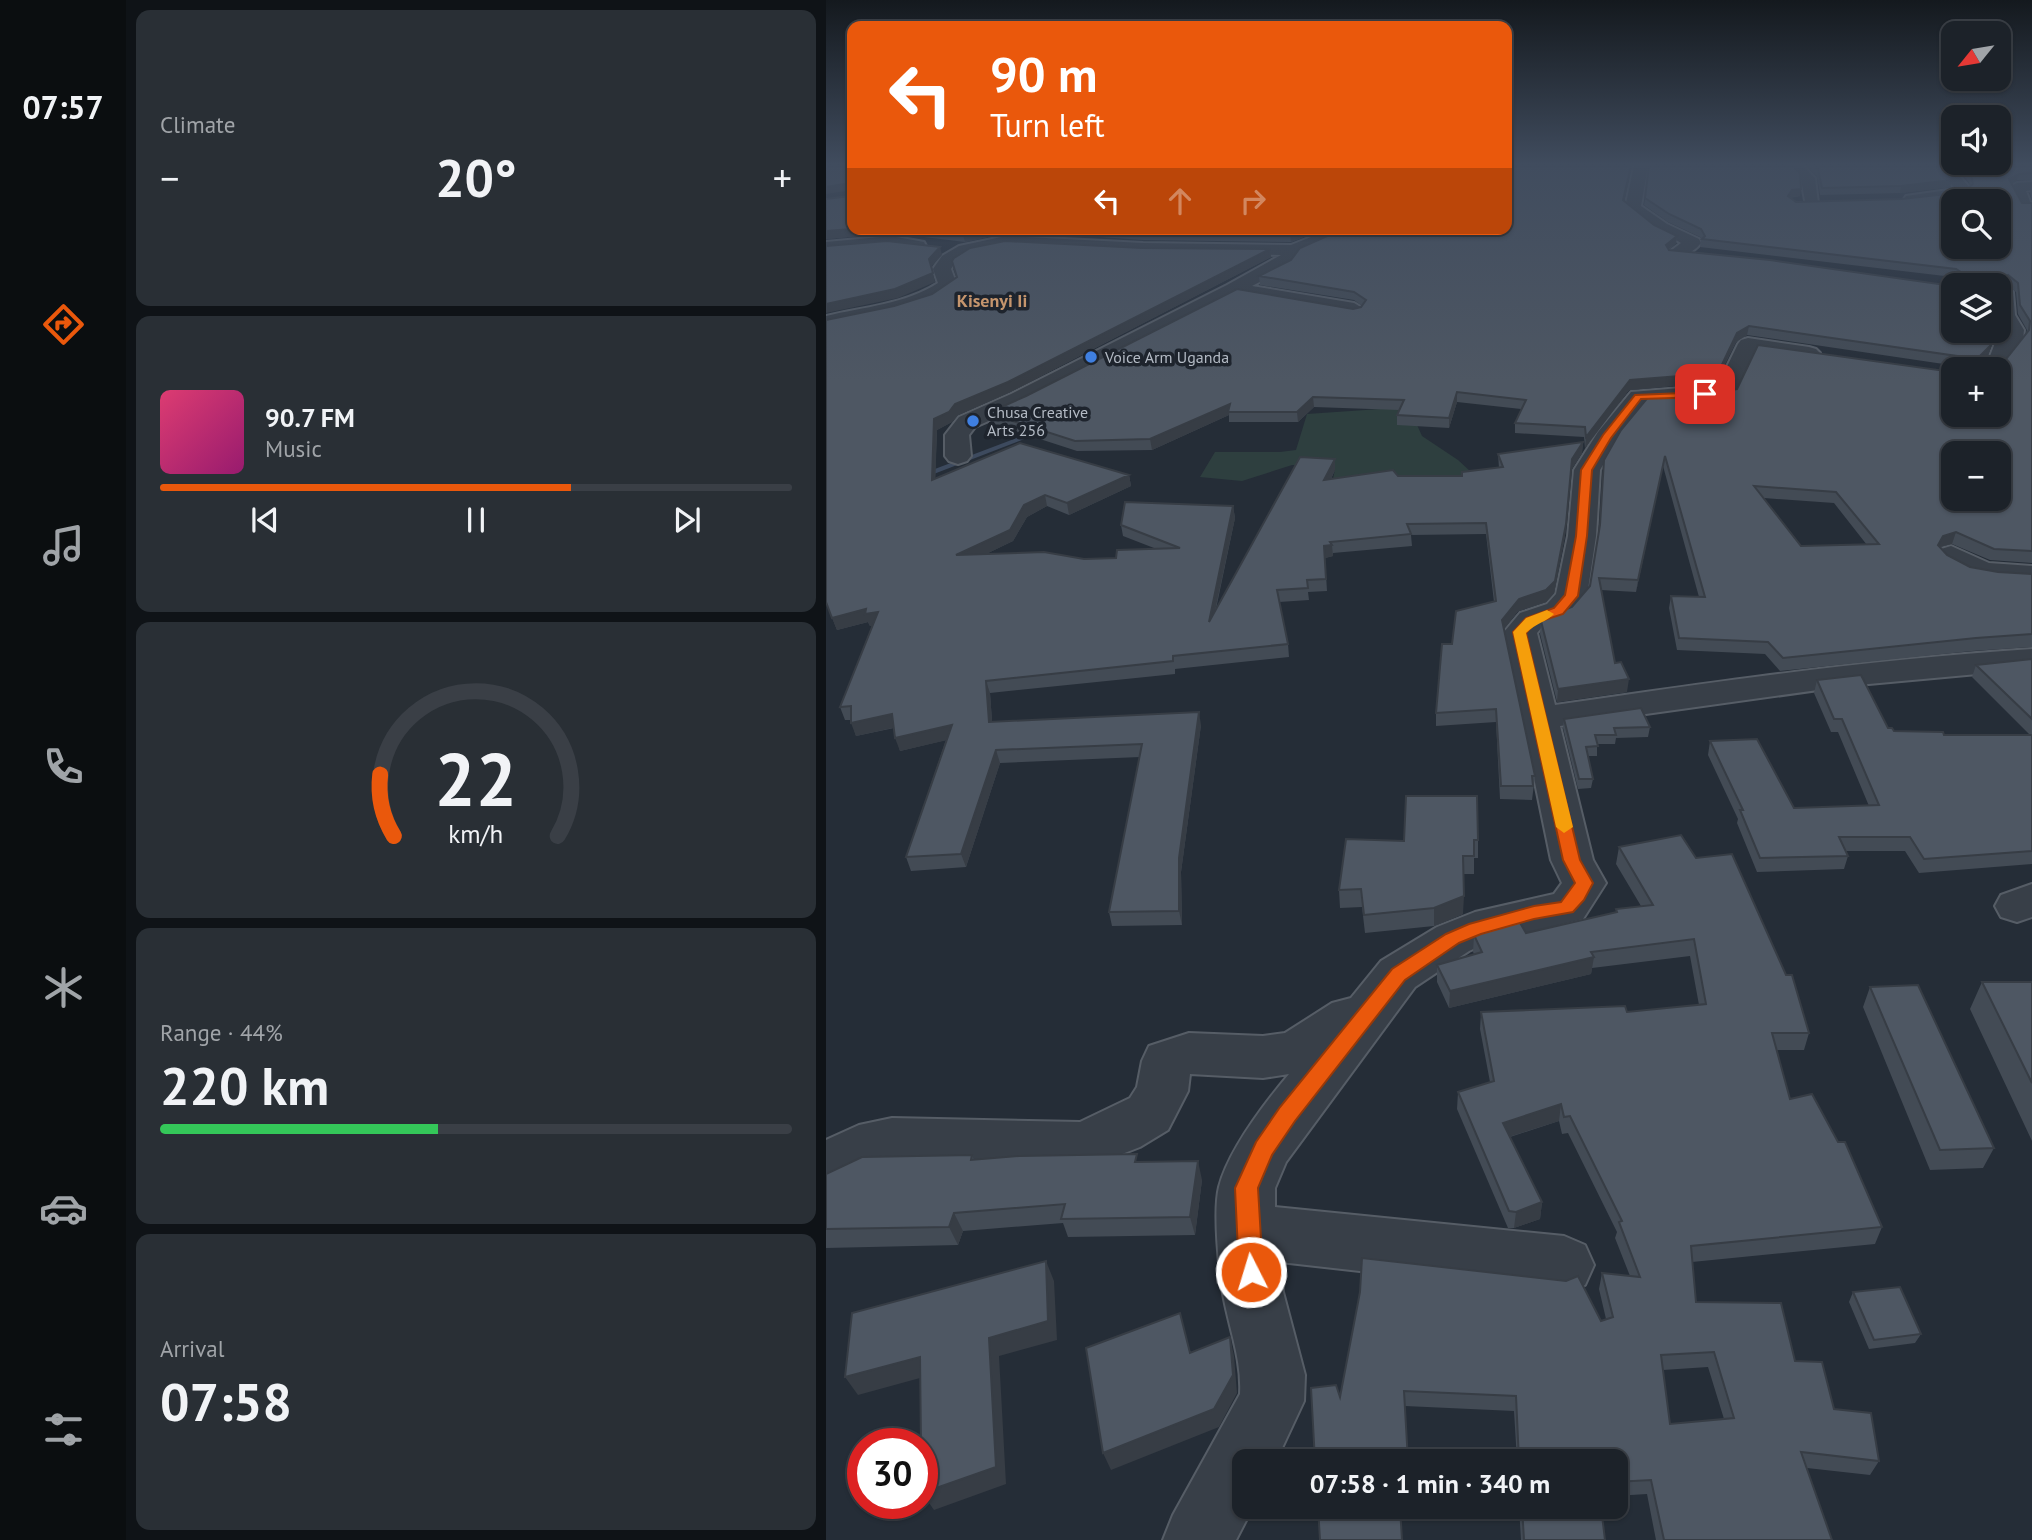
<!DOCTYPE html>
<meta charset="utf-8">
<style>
:root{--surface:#1c2229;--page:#292f35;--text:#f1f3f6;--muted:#a0a4a8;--line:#3a3f46;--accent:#ea580c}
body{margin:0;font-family:"PT Sans",sans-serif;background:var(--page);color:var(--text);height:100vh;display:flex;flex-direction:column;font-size:26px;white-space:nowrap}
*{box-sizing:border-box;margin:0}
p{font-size:23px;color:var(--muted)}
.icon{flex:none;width:38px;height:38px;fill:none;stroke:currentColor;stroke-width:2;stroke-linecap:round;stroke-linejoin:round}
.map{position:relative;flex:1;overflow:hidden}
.details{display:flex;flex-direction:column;gap:10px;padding:10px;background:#0f1317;width:700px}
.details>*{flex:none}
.guide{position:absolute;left:21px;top:21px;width:665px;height:214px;border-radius:14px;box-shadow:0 2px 5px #0004,0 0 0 2px var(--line);background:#ea580c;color:#fff;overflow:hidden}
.needle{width:46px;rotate:240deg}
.controls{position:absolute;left:1115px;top:21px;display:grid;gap:14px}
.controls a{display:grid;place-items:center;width:70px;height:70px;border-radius:14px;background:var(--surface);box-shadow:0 2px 5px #0004,0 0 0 2px var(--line);font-size:35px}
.speed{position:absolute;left:21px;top:1428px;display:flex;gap:14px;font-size:35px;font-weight:700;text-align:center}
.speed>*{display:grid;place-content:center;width:91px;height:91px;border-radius:50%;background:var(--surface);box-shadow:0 2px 5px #0004,0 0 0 2px var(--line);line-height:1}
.speed .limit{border:10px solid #d22;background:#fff;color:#111}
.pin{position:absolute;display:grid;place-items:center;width:60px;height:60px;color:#fff;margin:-30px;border-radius:14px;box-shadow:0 4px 10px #0006}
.me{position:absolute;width:77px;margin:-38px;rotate:355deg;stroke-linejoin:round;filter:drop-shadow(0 0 5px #0008)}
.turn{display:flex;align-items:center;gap:24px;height:147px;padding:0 28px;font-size:32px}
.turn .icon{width:91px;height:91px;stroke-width:2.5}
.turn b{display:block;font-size:49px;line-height:60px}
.lanes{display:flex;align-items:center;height:66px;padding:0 28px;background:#0003;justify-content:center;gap:35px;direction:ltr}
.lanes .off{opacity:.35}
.big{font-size:52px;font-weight:700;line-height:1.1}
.details .card{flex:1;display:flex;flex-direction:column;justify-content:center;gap:10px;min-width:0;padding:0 24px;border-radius:14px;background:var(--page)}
.details .dial{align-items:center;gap:0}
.dial svg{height:182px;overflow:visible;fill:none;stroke:var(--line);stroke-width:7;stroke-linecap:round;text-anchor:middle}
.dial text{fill:var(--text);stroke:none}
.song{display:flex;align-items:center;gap:21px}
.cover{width:84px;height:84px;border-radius:10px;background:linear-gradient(135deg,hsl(340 70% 55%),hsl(320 70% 35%))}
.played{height:7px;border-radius:4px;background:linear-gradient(90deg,var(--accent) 65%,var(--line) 65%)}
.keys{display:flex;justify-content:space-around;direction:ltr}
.heat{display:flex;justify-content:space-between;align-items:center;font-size:38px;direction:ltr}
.charge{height:10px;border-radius:5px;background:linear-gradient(90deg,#34c759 44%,var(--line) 0)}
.trip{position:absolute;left:406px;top:1449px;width:396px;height:70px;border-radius:14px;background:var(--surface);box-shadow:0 2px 5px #0004,0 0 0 2px var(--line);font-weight:700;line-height:70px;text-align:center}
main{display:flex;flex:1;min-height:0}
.dock{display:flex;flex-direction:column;width:126px;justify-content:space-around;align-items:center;background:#0b0e10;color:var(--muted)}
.dock .icon{width:49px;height:49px}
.dock .active{color:var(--accent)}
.dock b{font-size:32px;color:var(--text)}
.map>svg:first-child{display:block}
.green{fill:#2e3f3f}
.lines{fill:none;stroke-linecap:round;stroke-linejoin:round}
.stream{fill:#3d4a5e;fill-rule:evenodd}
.minor-casing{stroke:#565d66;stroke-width:4}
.minor{fill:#383f48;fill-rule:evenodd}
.wall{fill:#434b55;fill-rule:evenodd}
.shaded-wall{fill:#373d45}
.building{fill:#4e5763;stroke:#373d45;stroke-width:2;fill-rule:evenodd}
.route{fill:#ea580c;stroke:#983908;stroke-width:2}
.slow{fill:#f59e0b}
.shop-dot{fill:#3f7fe0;stroke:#1e242d;stroke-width:2.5}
.labels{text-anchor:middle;stroke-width:7;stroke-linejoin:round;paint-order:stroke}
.far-poi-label{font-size:16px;fill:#b3bac4;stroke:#1e242d;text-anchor:start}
.far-quarter-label{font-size:18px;font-weight:bold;fill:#c5956d;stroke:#1e242d}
</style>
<main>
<nav class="dock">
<b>07:57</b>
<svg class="icon active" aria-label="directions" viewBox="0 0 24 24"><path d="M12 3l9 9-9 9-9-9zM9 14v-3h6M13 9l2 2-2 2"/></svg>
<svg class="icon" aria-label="music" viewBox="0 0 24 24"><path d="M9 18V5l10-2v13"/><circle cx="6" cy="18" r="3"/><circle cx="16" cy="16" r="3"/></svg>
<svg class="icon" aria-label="phone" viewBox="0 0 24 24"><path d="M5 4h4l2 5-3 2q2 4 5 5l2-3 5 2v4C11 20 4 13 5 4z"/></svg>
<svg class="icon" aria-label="climate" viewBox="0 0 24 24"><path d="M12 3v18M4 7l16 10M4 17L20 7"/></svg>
<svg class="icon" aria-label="car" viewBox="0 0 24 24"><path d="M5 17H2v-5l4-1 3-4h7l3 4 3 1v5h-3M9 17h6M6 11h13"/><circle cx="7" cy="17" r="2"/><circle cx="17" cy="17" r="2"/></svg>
<svg class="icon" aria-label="filters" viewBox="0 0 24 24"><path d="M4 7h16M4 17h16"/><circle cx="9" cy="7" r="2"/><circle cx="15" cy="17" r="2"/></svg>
</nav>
<section class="details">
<div class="card"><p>Climate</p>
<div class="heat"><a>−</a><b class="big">20°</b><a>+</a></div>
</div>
<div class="card">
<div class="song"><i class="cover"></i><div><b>90.7 FM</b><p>Music</p></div></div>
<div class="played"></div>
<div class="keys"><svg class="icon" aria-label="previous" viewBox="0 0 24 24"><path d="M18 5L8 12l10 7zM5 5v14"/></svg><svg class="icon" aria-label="pause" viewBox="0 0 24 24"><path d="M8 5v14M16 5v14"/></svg><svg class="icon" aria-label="next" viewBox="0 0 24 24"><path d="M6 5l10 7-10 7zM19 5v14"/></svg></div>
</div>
<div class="card dial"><svg viewBox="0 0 100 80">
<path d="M14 69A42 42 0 1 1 86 69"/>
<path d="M14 69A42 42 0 0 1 8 42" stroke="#ea580c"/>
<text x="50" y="56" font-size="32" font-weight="700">22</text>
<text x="50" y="72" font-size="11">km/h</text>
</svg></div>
<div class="card"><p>Range · 44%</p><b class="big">220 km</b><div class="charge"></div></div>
<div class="card"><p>Arrival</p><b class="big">07:58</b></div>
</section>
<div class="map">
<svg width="1206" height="1540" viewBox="0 0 1206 1540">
<rect width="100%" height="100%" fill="#252d37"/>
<path class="green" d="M583,407L596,436L632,460L657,483L505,489L509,469L466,465L416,481L374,477L389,452H454L470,450L481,414Z"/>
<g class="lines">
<path class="stream" d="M217,428L220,430L219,431L100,477L93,475Z"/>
<g class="minor-casing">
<path id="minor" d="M808,166H822L815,206L841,224L873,239L875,243C868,252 855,259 844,257L842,253L855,243L802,211L799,208Z
M963,166H977L989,178L992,203L990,206H980L975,179Z
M1111,166H1125L1143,187L1141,195L1080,202L1078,199L1080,196L1129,189Z
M1206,182V190L1200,191L1206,207L1195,208L1184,187L1191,183Z
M505,229H528L473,254L464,266L426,286L528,303L538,309L535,313L528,315L411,295L201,404L149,427L143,435L145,456L141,461L132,464L123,461L119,456V435L133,417L185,394L401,285L455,255L317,253L201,245L180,246L145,254L128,264L125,269L131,285C112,309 31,320 0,328V316C37,307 80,304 112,283L107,269L116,256L133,246L180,236L317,243L465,245Z
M65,236L98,242L100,246L92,251L65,246L0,252V242Z
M1178,286L1187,292L1189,315L1198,330L1197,339C1189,350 1183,361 1172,371L1151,369L1164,356L1169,343L1177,337L1178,330L1172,321V288Z
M922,338L983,347L990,349L994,353L990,357L983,359L929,351L909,396L879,401L820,404L792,439L774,470L770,536L761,596L743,618L716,627L711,633L729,705C887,682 1046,659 1206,649V669L1021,686L734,726L767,860L780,883L757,919L663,942L643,951L589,987L460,1162L449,1188V1207L738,1236L759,1245L768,1265L759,1285L738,1294L454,1262L457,1292L479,1375L478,1401L450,1461H418V1507H427L410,1540H337L347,1515L414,1394C416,1360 403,1328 397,1294C393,1270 387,1211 393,1187C403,1149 438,1104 463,1074L437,1078L364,1074L362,1091L342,1130L314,1147L255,1170L66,1166C42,1171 23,1186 0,1195V1140L33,1125L66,1118L254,1122L304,1098L311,1087L316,1061L323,1046L363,1033L437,1036L459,1033L506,1003L525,998L555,961L611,927L649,912L728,894L736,883L725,860L678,632L694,613L721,604L730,594L742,536L748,470L772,432L805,392L892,385L912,344L915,340Z
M1125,546L1163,563L1206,566V584C1176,583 1130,583 1110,555L1115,549Z
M1206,884V917L1191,922L1175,917L1169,906L1175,895Z"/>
</g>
<use href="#minor" class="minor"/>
</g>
<path class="wall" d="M806,166L798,201L828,225L851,236L850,243L843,250L1177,326L1175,336L1167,341L1162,355L1155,361L1177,363L1200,333L1201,330L1192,314L1190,292L1179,284L1172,287V285L1132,280L1127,277L874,247L875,239L874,237L842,222L818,205L819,198L974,196L964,198L970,202L1076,199L1138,192L1144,187L1143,182L1129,166H1206V180H1191L1186,184L1196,203L1206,202V563L1164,560L1126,544L1114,547L1121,555L1144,567L1172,572L1206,574V647L1146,651L954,671L939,654L851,650L843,608L845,596L873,597L837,466L810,592L775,590L789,663L801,692L731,702L714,634L715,621L746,607L764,586L773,530L881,394L1172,369H1130L1131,366L921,335L910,342L890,382L803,390L759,448L758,437L689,433V423L695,409L631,402L623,428L571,425V415L573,410L488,407L472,422H403V415L326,450L251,451L165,423L162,413L536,306L528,300L434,285L433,276L465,260ZM938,498L1008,503L1041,545L975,546Z
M981,166H1115L1126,180L1124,187L1074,193L994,195L991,176Z
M1206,186V200L1204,193Z
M0,199L26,229H497L465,242L317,240L201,232L179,233L139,242L65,233L0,239Z
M316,248L444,249L445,257L184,392L132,415L126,422L111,430L109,479L303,475L305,486L243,515L221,506L201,517L187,541L160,554L258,559L290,558L328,548L297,536L295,525L407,506L409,518L390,609L509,470L505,479L636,476L673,468L672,454L757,442L756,453L745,470L739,536L728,593L720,602L692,611L678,629L709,776L706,800L674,799L670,722L610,726V713L626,644L668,602L660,534L585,535L586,546L507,553V556L499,558L501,591L482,592L483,600L453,602L462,644L463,657L349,669V674L164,693L166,721L375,725L355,872L356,925L286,926L283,912L314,757L174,763L140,867L85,871L80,857L120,740L74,751L68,728L30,736L25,720H19L14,707L46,626H44L42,622L11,630L0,602L68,306L106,294L131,278L126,261Z
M1206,659V864L1093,873L1079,851H1020L1022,856L1018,869L931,872L911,823L912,819L882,755L884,741L968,808L1043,806L1012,732H1005L988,693L991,680L1068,731L1118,735H1204L1146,677L1150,665Z
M738,719L824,727L822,737L790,738L789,744H771V756H762L767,779L765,788L752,789L737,728Z
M652,840V858H648V874H637V914L608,926L539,933L536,907L514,908L513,890L578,841Z
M793,847L983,1033L978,1050H951L964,1099L1056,1227L1049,1244L866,1262L870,1302L969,1361L1053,1461L1044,1475L981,1468L1006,1540H830L821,1494L789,1496V1461H691L688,1411L579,1406L514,1397L780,1319L773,1289L776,1273L804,1276L789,1238L791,1232L742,1133L736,1134L733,1121L684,1137L716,1202L714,1219L688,1228H682L631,1109L632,1092L664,1082L654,1029L655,1012H801L873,1005L864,956L766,968L765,974L623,1008L611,982V965L648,954L647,952L648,935L700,933L790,913V909L815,906L790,864ZM882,1367L898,1419L844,1424L837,1370Z
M1156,982H1206V1141L1144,1009Z
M1044,987L1168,1148L1157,1168L1104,1170L1037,1007Z
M146,1155L148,1160L313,1162L376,1180L369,1235L242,1237L237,1223L137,1231L132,1245L0,1248V1174Z
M1027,1292L1095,1334L1089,1343L1043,1349L1023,1302Z
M693,1507H775L779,1540H695Z"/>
<path class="shaded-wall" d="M1193,174L1191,180L1181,186L1183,179Z
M1126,180L1124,187L1074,193L1075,186Z
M24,183L26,190L0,194V187Z
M975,189L974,196L965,197L960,204L962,196L966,190Z
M26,229H64L65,233L0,239V231Z
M162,229H179V233L139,242L137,235Z
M478,229H497L465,242L464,235Z
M851,236L850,243L839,252L840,245Z
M114,247L116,255L105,267L103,259Z
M444,249L445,257L184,392L132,415L126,422L111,430L109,491L106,480L108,419L129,404Z
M107,273L109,282L72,298L0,313V304Z
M1182,275L1179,284L1172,287V285H1170L1172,280Z
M923,326L921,335L910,342L890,382L803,390L759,448L760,437L804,380L911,333Z
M1177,326L1175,336L1167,341L1162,355L1149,367L1152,358L1170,332Z
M631,392V402L623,428V418Z
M487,397L488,407L472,422L471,412Z
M404,404L403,415L326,450L324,439Z
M757,442L756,453L745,470L739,536L728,593L720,602L692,611L675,633L676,620L746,459Z
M839,456L837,466L810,592L812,580Z
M509,459V470L499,491L498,480Z
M303,475L305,486L243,515L241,503Z
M219,495L221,506L201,517L187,541L133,567L130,555L198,505Z
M407,506L409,518L384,634L383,622Z
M1130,532L1126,544L1113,547L1112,545L1117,536Z
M506,545L507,556L499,558L498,546Z
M40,609L52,612L56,625L44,626L42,622L11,630L6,618Z
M803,679L801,692L731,702L732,689Z
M160,681L164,693L167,735L163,722Z
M373,712L375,725L355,872L356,925L353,911V858Z
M66,714L71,727L30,736L25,723Z
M126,725L130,738L74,751L69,738Z
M170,750L174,763L140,867L135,854Z
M638,896L637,914L608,926V908Z
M768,957L765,974L623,1008L624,991Z
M735,1104L733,1121L676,1139L677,1123Z
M372,1161L376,1180L369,1235L364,1217Z
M716,1202L714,1219L688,1228L690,1212Z
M128,1213L137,1231L132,1245L123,1227Z
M220,1261L228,1281L231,1340L173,1356L180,1484L108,1510L96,1493L163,1338Z
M404,1337L408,1356L411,1393L393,1427L285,1470L277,1453Z
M94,1357L105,1375L32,1395L19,1377Z"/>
<path class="building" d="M0,166H26V186L24,183L0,187Z
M681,166H805L797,200L828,225L851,236L840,245L843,250L944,260L1127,286V331H1172L1165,345L1152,358V361L1177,363L1203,330L1204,321L1194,305L1192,283L1182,275L1172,280V285H1129L1132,279L1141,276L1130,269L876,239L879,236L875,229L843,214L819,198L823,166H967L974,173L975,189L966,190L962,196L970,202L1076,199L1138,192L1147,184L1145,175L1136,166H1206V173L1193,174L1183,179L1196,203H1206V551L1168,549L1130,532L1117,536L1112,545L1121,555L1144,567L1172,572L1206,574V634L1150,638L957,658L942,642L853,638L845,596L879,597L839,456L812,580L773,578L789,663L795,662L803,679L732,689L715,621L718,617L746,607L764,586L774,525L778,460L795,430L823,396L881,394L911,389L932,345L1127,372V415H1172V369H1132V362L1140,361L1138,357L923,326L911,333L892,373L804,380L760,437L759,427L689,423L700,400L631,392L623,418L571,415L578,400L487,397L471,412H402L404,404L324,439L249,441L162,413L200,396L411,289L527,309L535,307L540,300L528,292L433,276L465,260L474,248L517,229H681ZM1127,201H1172V247H1127ZM1127,453H1172V499H1127ZM928,486L1010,492L1053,544L975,546Z
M989,166H1115L1126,180L1075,186L996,188L992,169Z
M26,194V229L0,231V199L24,196Z
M92,229H162L137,235Z
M266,229H478L464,235L316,233Z
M61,241L114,247L103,259L107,273L69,289L0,304V246Z
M179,241L316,248L444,249L182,382L129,404L123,412L108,419L106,480L194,443L303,475L241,503L219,495L198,505L184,530L130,555L218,552L258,559L290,558L291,550L354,548L295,525L299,502L407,506L383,622L474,457L509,459L498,480L567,470L572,476H636V472L677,467L672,454L757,442L746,459L740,524L729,581L720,590L693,599L676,620L709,776H706L707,786H675L670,709L610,713L616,644H626L630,611L670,601L660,523L581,524L585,534L504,542L506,545L498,546L500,579L481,580L482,588L451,590L462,644L347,656V661L160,681L163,722L373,712L353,858V911L283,912L316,744L170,750L135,854L80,857L126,725L69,738L66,714L25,723V706L14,707L52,612L39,614L40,609L6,618L0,602V320L68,306L106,294L131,277L126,261L128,258L144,248Z
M1172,313L1178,322L1177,326L1172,330Z
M1206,659V719L1150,665Z
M1035,675L1062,728H1066L1068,731L1117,732L1118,735H1206V851L1098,859L1084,837H1013L1022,856L934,858L914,810H917L884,741L931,739L968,808L1053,805L1016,719H1008L991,680Z
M815,708L824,727L788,728L790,735H769L772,746L760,747L767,779H753L738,719Z
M580,796H651L652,840H648V856H637L638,896L608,908L538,915L535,889L513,890L520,839L578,841Z
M855,835L870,858L906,854L960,975H966L983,1033H946L964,1099L986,1094L1012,1142H1019L1056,1227L865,1246L870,1302L955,1303L969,1361L996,1362L1008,1409L1045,1413L1053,1461L975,1452L1006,1540H838L825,1480L789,1482V1461H693L690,1396L578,1391L582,1461H489L485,1388L510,1385L514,1397L534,1292L536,1258L740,1281L752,1276L775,1321L787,1317L776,1273L814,1277L793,1222L796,1221L744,1116L738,1117L735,1104L677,1123L716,1202L690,1212L683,1211L632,1092L668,1081L655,1012L799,1006L801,1012L880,1004L868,939L765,952L768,957L624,991L611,965L656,952L648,935L665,928L693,921L700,933L791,912L790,909L827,905L793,847ZM888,1352L908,1418L844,1424L835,1355Z
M1156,982H1206V1083Z
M1092,985L1168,1148L1114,1150L1044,987Z
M311,1154L309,1162L372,1161L364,1217L235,1219L239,1204L128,1213L123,1227L0,1229V1174L36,1157L146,1155L145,1160L193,1156Z
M220,1261L222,1321L163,1338L170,1467L96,1493V1444H95L94,1357L19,1377L26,1313Z
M1074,1287L1095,1334L1048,1340L1027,1292Z
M354,1313L364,1353L404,1337L407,1375L388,1409L277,1453L260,1348Z
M492,1507H574L576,1540H494Z
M696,1507H775L779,1540H698Z"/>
<linearGradient id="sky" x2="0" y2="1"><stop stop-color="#14191e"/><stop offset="0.43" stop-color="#404c5e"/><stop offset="1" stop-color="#404c5e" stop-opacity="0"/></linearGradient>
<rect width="1206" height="382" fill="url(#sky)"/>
<path class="route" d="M882,392L884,394L879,397L815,399L785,438L766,470L761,536L752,596L737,614L709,623L700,633L754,860L767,883L758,900L747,912L708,919L655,934L633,943L579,980L469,1121L446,1155L432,1188L437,1272L434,1280L425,1284L416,1280L413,1272L409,1188L430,1142L454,1107L566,969L620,934L643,924L708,906L735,902L749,883L737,860L687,632L700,618L728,608L739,595L750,536L755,470L777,435L809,395Z"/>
<path class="slow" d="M721,610L728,614C720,622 710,623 700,633L747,827L738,833L730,827L687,632L700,618Z"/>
<g class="shop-dot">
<circle cx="265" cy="357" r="7"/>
<circle cx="147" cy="421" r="7"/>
</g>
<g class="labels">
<g class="far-poi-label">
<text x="279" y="363">Voice Arm Uganda</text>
<text x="161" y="418">Chusa Creative<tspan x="161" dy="18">Arts 256</tspan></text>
</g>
<g class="far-quarter-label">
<text x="166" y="307">Kisenyi Ii</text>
</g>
</g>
</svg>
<div class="controls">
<a><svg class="needle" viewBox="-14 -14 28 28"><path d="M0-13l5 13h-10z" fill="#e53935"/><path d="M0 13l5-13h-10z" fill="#a0a4a8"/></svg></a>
<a><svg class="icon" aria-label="sound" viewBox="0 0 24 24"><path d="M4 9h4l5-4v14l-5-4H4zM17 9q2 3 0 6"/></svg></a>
<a><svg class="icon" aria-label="search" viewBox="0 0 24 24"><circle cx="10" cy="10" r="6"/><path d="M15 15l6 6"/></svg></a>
<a><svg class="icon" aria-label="layers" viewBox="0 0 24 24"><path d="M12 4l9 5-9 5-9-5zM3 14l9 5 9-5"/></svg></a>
<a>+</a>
<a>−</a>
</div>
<div class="speed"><div class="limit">30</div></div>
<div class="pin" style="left:879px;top:394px;background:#d93025"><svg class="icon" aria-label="arrive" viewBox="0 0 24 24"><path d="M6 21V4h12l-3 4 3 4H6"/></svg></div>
<svg class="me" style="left:425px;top:1272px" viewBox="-20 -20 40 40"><circle r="17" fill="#ea580c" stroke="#fff" stroke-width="3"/><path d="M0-11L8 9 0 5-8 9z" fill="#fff"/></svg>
<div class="trip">07:58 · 1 min · 340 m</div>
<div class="guide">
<div class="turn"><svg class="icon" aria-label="left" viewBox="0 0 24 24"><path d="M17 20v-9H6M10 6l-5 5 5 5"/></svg><div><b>90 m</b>Turn left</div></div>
<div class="lanes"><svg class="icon" aria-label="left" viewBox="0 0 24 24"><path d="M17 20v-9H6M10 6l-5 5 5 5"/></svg><svg class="icon off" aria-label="ahead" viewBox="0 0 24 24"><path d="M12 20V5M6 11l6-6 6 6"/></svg><svg class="icon off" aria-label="right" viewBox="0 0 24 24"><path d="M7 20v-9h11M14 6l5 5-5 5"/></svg></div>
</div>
</div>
</main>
